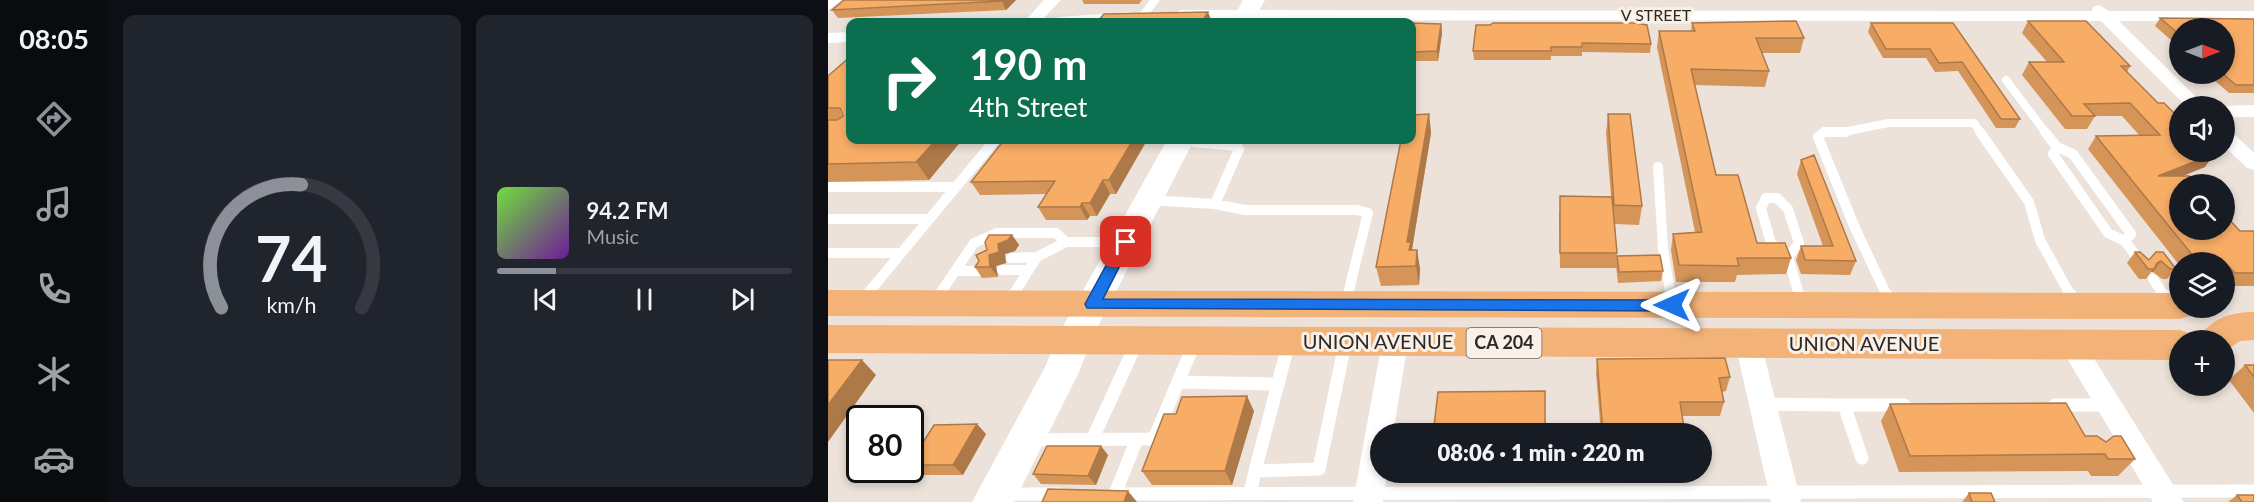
<!DOCTYPE html>
<meta charset="utf-8">
<style>
:root{--surface:#171b24;--page:#20242c;--text:#f1f3f6;--muted:#9ea1a6;--line:#363941;--accent:#8c9099}
body{margin:0;font-family:Lato,sans-serif;background:var(--page);color:var(--text);height:100vh;display:flex;flex-direction:column;font-size:22px;white-space:nowrap}
*{box-sizing:border-box;margin:0}
p{font-size:20px;color:var(--muted)}
.icon{flex:none;width:33px;height:33px;fill:none;stroke:currentColor;stroke-width:2;stroke-linecap:round;stroke-linejoin:round}
.map{position:relative;flex:1;overflow:hidden}
.sheet{display:flex;flex-direction:column;gap:15px;padding:15px;background:#0d0f14;width:720px}
.sheet>*{flex:none}
.banner{position:absolute;left:18px;top:18px;width:570px;height:126px;border-radius:12px;box-shadow:0 3px 9px #0003;background:#0b6e4f;color:#fff;overflow:hidden}
.needle{width:39px;rotate:90deg}
.buttons{position:absolute;left:1341px;top:18px;display:grid;gap:12px}
.buttons a{display:grid;place-items:center;width:66px;height:66px;border-radius:50%;background:var(--surface);box-shadow:0 3px 9px #0003;font-size:30px}
.speed{position:absolute;left:18px;top:405px;display:flex;gap:12px;font-size:30px;font-weight:700;text-align:center}
.speed>*{display:grid;place-content:center;width:78px;height:78px;border-radius:50%;background:var(--surface);box-shadow:0 3px 9px #0003;line-height:1}
.speed .limit{border:3px solid #111;border-radius:9px;background:#fff;color:#111}
.pin{position:absolute;display:grid;place-items:center;width:51px;height:51px;color:#fff;margin:-26px;border-radius:12px;box-shadow:0 3px 9px #0006}
.me{position:absolute;width:66px;margin:-33px;rotate:270deg;stroke-linejoin:round;filter:drop-shadow(0 0 4px #0008)}
.turn{display:flex;align-items:center;gap:21px;height:126px;padding:0 24px;font-size:27px}
.turn .icon{width:78px;height:78px;stroke-width:2.5}
.turn b{display:block;font-size:42px;line-height:51px}
.sheet .widget{flex:1;display:flex;flex-direction:column;justify-content:center;gap:9px;min-width:0;padding:0 21px;border-radius:12px;background:var(--page)}
.sheet .dial{align-items:center;gap:0}
.dial svg{height:156px;overflow:visible;fill:none;stroke:var(--line);stroke-width:7;stroke-linecap:round;text-anchor:middle}
.dial text{fill:var(--text);stroke:none}
.song{display:flex;align-items:center;gap:18px}
.cover{width:72px;height:72px;border-radius:9px;background:linear-gradient(135deg,hsl(100 70% 55%),hsl(280 70% 35%))}
.played{height:6px;border-radius:3px;background:linear-gradient(90deg,var(--accent) 20%,var(--line) 20%)}
.keys{display:flex;justify-content:space-around;direction:ltr}
.sheet .tiles{flex:1;display:grid;gap:15px;grid-template-columns:repeat(2,1fr)}
.trip{position:absolute;left:542px;top:423px;width:342px;height:60px;border-radius:30px;background:var(--surface);box-shadow:0 3px 9px #0003;font-weight:800;line-height:60px;text-align:center}
main{display:flex;flex:1;min-height:0}
.tab-bar{display:flex;flex-direction:column;width:108px;justify-content:space-around;align-items:center;background:#090b0e;color:var(--muted)}
.tab-bar .icon{width:42px;height:42px}
.tab-bar .selected{color:var(--accent)}
.tab-bar b{font-size:27px;color:var(--text)}
.map>svg:first-child{display:block}
.lines{fill:none;stroke-linecap:round;stroke-linejoin:round}
.lane-far2{stroke:#fff;stroke-width:8}
.lane-far1{stroke:#fff;stroke-width:10}
.lane{stroke:#fff;stroke-width:13}
.street{fill:#fff;fill-rule:evenodd}
.secondary{fill:#fff;fill-rule:evenodd}
.highway{fill:#f3b277;fill-rule:evenodd}
.wall{fill:#d59559}
.shaded-wall{fill:#ae7948}
.building{fill:#f8ad67;stroke:#ae7948;stroke-width:1.5}
.route{fill:#1a73e8;stroke:#114b97;stroke-width:1.5}
.labels{text-anchor:middle;stroke-width:6;stroke-linejoin:round;paint-order:stroke}
.far-street-label{font-size:16px;fill:#2d2926;stroke:#f9f0e8}
.shield{fill:#f9f0e8;stroke:#6a6560;stroke-width:1.5}
.shield-label{font-size:18px;font-weight:bold;fill:#2d2926}
.street-label{font-size:20px;fill:#2d2926;stroke:#f9f0e8}
</style>
<main>
<nav class="tab-bar">
<b>08:05</b>
<svg class="icon selected" aria-label="directions" viewBox="0 0 24 24"><path d="M12 3l9 9-9 9-9-9zM9 14v-3h6M13 9l2 2-2 2"/></svg>
<svg class="icon" aria-label="music" viewBox="0 0 24 24"><path d="M9 18V5l10-2v13"/><circle cx="6" cy="18" r="3"/><circle cx="16" cy="16" r="3"/></svg>
<svg class="icon" aria-label="phone" viewBox="0 0 24 24"><path d="M5 4h4l2 5-3 2q2 4 5 5l2-3 5 2v4C11 20 4 13 5 4z"/></svg>
<svg class="icon" aria-label="climate" viewBox="0 0 24 24"><path d="M12 3v18M4 7l16 10M4 17L20 7"/></svg>
<svg class="icon" aria-label="car" viewBox="0 0 24 24"><path d="M5 17H2v-5l4-1 3-4h7l3 4 3 1v5h-3M9 17h6M6 11h13"/><circle cx="7" cy="17" r="2"/><circle cx="17" cy="17" r="2"/></svg>
</nav>
<section class="sheet">
<div class="tiles">
<div class="widget dial"><svg viewBox="0 0 100 80">
<path d="M14 69A42 42 0 1 1 86 69"/>
<path d="M14 69A42 42 0 0 1 55 6" stroke="#8c9099"/>
<text x="50" y="56" font-size="32" font-weight="700">74</text>
<text x="50" y="72" font-size="11">km/h</text>
</svg></div>
<div class="widget">
<div class="song"><i class="cover"></i><div><b>94.2 FM</b><p>Music</p></div></div>
<div class="played"></div>
<div class="keys"><svg class="icon" aria-label="previous" viewBox="0 0 24 24"><path d="M18 5L8 12l10 7zM5 5v14"/></svg><svg class="icon" aria-label="pause" viewBox="0 0 24 24"><path d="M8 5v14M16 5v14"/></svg><svg class="icon" aria-label="next" viewBox="0 0 24 24"><path d="M6 5l10 7-10 7zM19 5v14"/></svg></div>
</div>
</div>
</section>
<div class="map">
<svg width="1426" height="502" viewBox="0 0 1426 502">
<rect width="100%" height="100%" fill="#ece2da"/>
<g class="lines">
<path class="lane-far2" d="M314,17L327,0
M1178,80L1218,133
M995,133L1016,132L1060,123H1146L1153,133"/>
<path class="lane-far1" d="M1018,132H996L990,137L1027,228L1060,298
M1152,132L1201,202L1212,240L1244,298
M1217,132L1229,147L1245,154L1303,234L1297,241
M354,141L409,146L411,149L387,204
M1229,147L1225,154L1280,233L1297,241L1313,263
M830,167L835,248L843,298
M0,187H128
M938,198H949L960,209L971,243L960,257L943,243L933,208Z
M320,200L387,204L417,210H529L540,213L519,298
M0,219H101
M0,253H72
M960,257L972,298
M183,258L209,257L238,242H294
M174,270H200
M128,271H152
M1325,279L1338,298
M36,298L167,140
M109,298L146,243L169,233H228L238,242
M183,298L209,257"/>
<path class="lane" d="M843,296L844,305
M971,296L974,305
M1059,296L1062,303
M1243,296L1247,303
M1337,296L1343,304
M33,301L37,296
M107,301L110,296
M180,303L184,296
M517,304L519,296
M461,342L427,471L491,469L517,344
M350,382L366,344
M935,404L1016,405L1034,458
M1016,405H1076
M1227,405H1280
M204,440L326,439L350,382L449,384
M264,440L309,342
M178,494H231
M287,494L309,439
M289,494L1426,491
M422,494L427,471"/>
<path class="street" d="M0,0H14L0,10Z
M216,0H233L212,22H196Z
M1271,5L1281,11H1426V21H1291L1377,106H1358L1273,21L352,20L344,15L352,10L1264,11L1265,7Z
M301,12L309,17L307,20L223,22L231,17Z
M22,32V42L0,43V33Z
M1426,105V117H1396V106H1392Z
M1396,129L1403,131L1426,153V170L1419,168L1396,146Z
M567,332L576,335L580,342L565,434H552V472H559L555,502H525L554,342L558,335Z
M920,333L929,336L933,343L973,502H943L907,343L911,336Z
M1244,335L1253,338L1356,502H1325L1231,345L1235,338Z"/>
<path class="secondary" d="M415,0H437L425,22H403Z
M339,140H366L263,340L252,370L186,502H144L217,367L233,330Z"/>
<path class="highway" d="M0,290L1352,293V308H1369L1364,315L1352,319L0,316Z
M1426,312V340L1412,341L1396,352V340H1370C1381,319 1403,312 1426,312Z
M0,325L1352,330L1365,335L1368,340H1352V360L0,353Z"/>
</g>
<path class="wall" d="M188,0L178,10L10,18L4,10Z
M254,0H314L311,4H256Z
M1332,18L1426,19V93H1401L1379,74H1396L1352,28V48L1327,26Z
M1200,21L1302,66L1299,72L1377,167L1355,176L1412,231H1426V286H1396V262H1352V266L1260,149L1268,136H1312L1294,116H1267L1259,129H1237L1194,75L1201,62H1219L1194,33Z
M584,23L613,24L614,33L610,61H586L585,66H584Z
M864,23L976,38L972,53H934L941,71L937,87L867,85L888,175L929,243L963,258L958,274L909,275L907,282H848L843,250L845,234L867,232L829,47L831,31H863Z
M1043,23H1125L1192,119L1187,128H1168L1130,71L1107,72L1098,58H1055L1040,32Z
M648,25L823,44L822,53L754,52V56H723V60H646L645,51Z
M0,76L22,140H134L101,180L0,182Z
M601,114L603,133L584,250H589L592,269L591,285L553,286L548,267Z
M780,114L814,206L811,225L787,224L789,253L788,268H732L731,212L783,197L778,133Z
M319,140L288,194H282L269,216H262L259,220H218L210,207L218,194L152,195L143,182Z
M973,160L1028,261L1022,275L973,274L968,260L973,246H995L969,174Z
M184,235L191,245L187,251L177,254L178,263L168,266L170,277L154,278L147,267L159,250Z
M1307,252L1321,260L1328,252L1348,269L1339,279H1334L1325,272H1323L1318,279H1311L1299,263Z
M789,256L835,271L833,281L790,283L788,266Z
M769,359L902,377L898,391L894,392L896,402L892,416H854L857,434H773L768,373Z
M1417,365H1426V413L1401,380Z
M717,391V434H608L606,426Z
M1062,404L1257,436L1307,459L1290,476H1263L1260,471L1071,472L1053,421Z
M426,411L404,485H324L314,471Z
M158,434L135,475H92L82,466V463Z
M280,455L268,485L213,484L205,474Z
M618,472H706V480L619,481Z
M1141,493L1167,502H1134Z
M1409,495L1426,502H1400Z"/>
<path class="shaded-wall" d="M174,0H188L178,10L174,1Z
M380,12L384,22H374Z
M613,24L614,33L610,61L609,51Z
M585,52L586,61L585,66L584,57Z
M601,114L603,133L584,249L586,261L579,242Z
M108,140H134L101,180L88,162Z
M305,140H319L288,194L281,180Z
M1386,154L1377,167L1321,189L1330,176Z
M275,180L282,194L269,216L262,203Z
M254,203L262,216L259,220L252,207Z
M184,235L191,245L187,251L177,254L178,263L168,266L170,277L162,267L161,255L170,244Z
M589,250L592,269L591,285L588,266Z
M1333,261L1325,272H1323L1329,263Z
M34,360L48,375L0,442V405Z
M419,396L426,411L404,485L397,471Z
M149,424L158,434L135,475L125,465Z
M273,446L280,455L268,485L260,476Z
M300,491L309,502H296Z"/>
<path class="building" d="M16,0H174V1L4,10Z
M380,12L374,22H269L276,14Z
M1332,18L1426,19V85H1408L1395,74H1396V28H1352V35Z
M439,21L536,22H439Z
M968,21L976,38H928L941,71L863,69L888,175H910L929,243H957L963,258H909L911,266L851,265L845,234L874,232L831,31H867L864,23Z
M1200,21H1258L1302,66H1293L1330,103H1336L1352,119V152H1384L1386,154L1330,176H1361L1370,184H1352V230H1396V214L1412,231H1426V273H1407L1396,262H1370L1268,136L1332,135L1302,103L1256,104L1267,116H1244L1201,62H1236Z
M584,23L613,24L609,51L585,52L584,57Z
M665,23H807L819,25L823,44L754,43V47H723V51H645L648,25H662Z
M1043,23H1125L1192,119H1173L1134,62L1111,63L1102,49H1058Z
M22,57V140H108L88,162L0,164V120H9L15,116L12,108H0V76Z
M601,114L579,242H583L581,250H589L588,266L548,267L573,140H584V115Z
M780,114H802L814,206L786,205Z
M176,140H305L281,180H275L262,203H254L252,207H210L227,181L143,182Z
M986,155L1028,261L977,260L973,246H1005L973,160Z
M732,196L784,197L789,253H732Z
M161,235H184L180,240L170,244L171,252L161,255L162,267H147L151,261L148,255L159,250L157,242Z
M1307,252H1312L1321,260L1328,252H1335L1348,269H1342L1333,261L1329,263L1326,269H1320Z
M832,255L835,271L791,272L789,256Z
M897,358L902,377L891,378L896,402H852L857,434H775L769,359Z
M0,360H34L0,405Z
M1417,365H1426V377Z
M717,391V425H705V434H620L621,426H606L610,392Z
M419,396L397,471H314L336,414H348L354,397Z
M1238,403L1257,436H1269L1278,442L1286,436H1293L1307,459H1280L1277,454L1082,456L1062,404Z
M149,424L125,465H82V463L106,425Z
M219,446H273L260,476L205,474Z
M220,489L300,491L296,502H214Z
M1141,493H1163L1167,502H1144Z
M1409,495H1426V502H1414Z"/>
<path class="route" d="M298,237L304,242L275,299L844,300L851,305L844,311L259,308L257,304L293,238Z"/>
<g class="labels">
<g class="far-street-label">
<text x="828" y="21">V STREET</text>
</g>
<rect class="shield" x="638.5" y="328" width="75" height="30" rx="4.5"/>
<g class="shield-label">
<text x="676" y="349">CA 204</text>
</g>
<g class="street-label">
<text x="550" y="349">UNION AVENUE</text>
<text x="1036" y="351">UNION AVENUE</text>
</g>
</g>
</svg>
<div class="buttons">
<a><svg class="needle" viewBox="-14 -14 28 28"><path d="M0-13l5 13h-10z" fill="#e53935"/><path d="M0 13l5-13h-10z" fill="#9ea1a6"/></svg></a>
<a><svg class="icon" aria-label="sound" viewBox="0 0 24 24"><path d="M4 9h4l5-4v14l-5-4H4zM17 9q2 3 0 6"/></svg></a>
<a><svg class="icon" aria-label="search" viewBox="0 0 24 24"><circle cx="10" cy="10" r="6"/><path d="M15 15l6 6"/></svg></a>
<a><svg class="icon" aria-label="layers" viewBox="0 0 24 24"><path d="M12 4l9 5-9 5-9-5zM3 14l9 5 9-5"/></svg></a>
<a>+</a>
</div>
<div class="speed"><div class="limit">80</div></div>
<div class="pin" style="left:298px;top:242px;background:#d93025"><svg class="icon" aria-label="arrive" viewBox="0 0 24 24"><path d="M6 21V4h12l-3 4 3 4H6"/></svg></div>
<svg class="me" style="left:844px;top:305px" viewBox="-20 -20 40 40"><path d="M0-17L14 15 0 8-14 15z" fill="#1a73e8" stroke="#fff" stroke-width="4"/></svg>
<div class="trip">08:06 · 1 min · 220 m</div>
<div class="banner">
<div class="turn"><svg class="icon" aria-label="right" viewBox="0 0 24 24"><path d="M7 20v-9h11M14 6l5 5-5 5"/></svg><div><b>190 m</b>4th Street</div></div>
</div>
</div>
</main>
